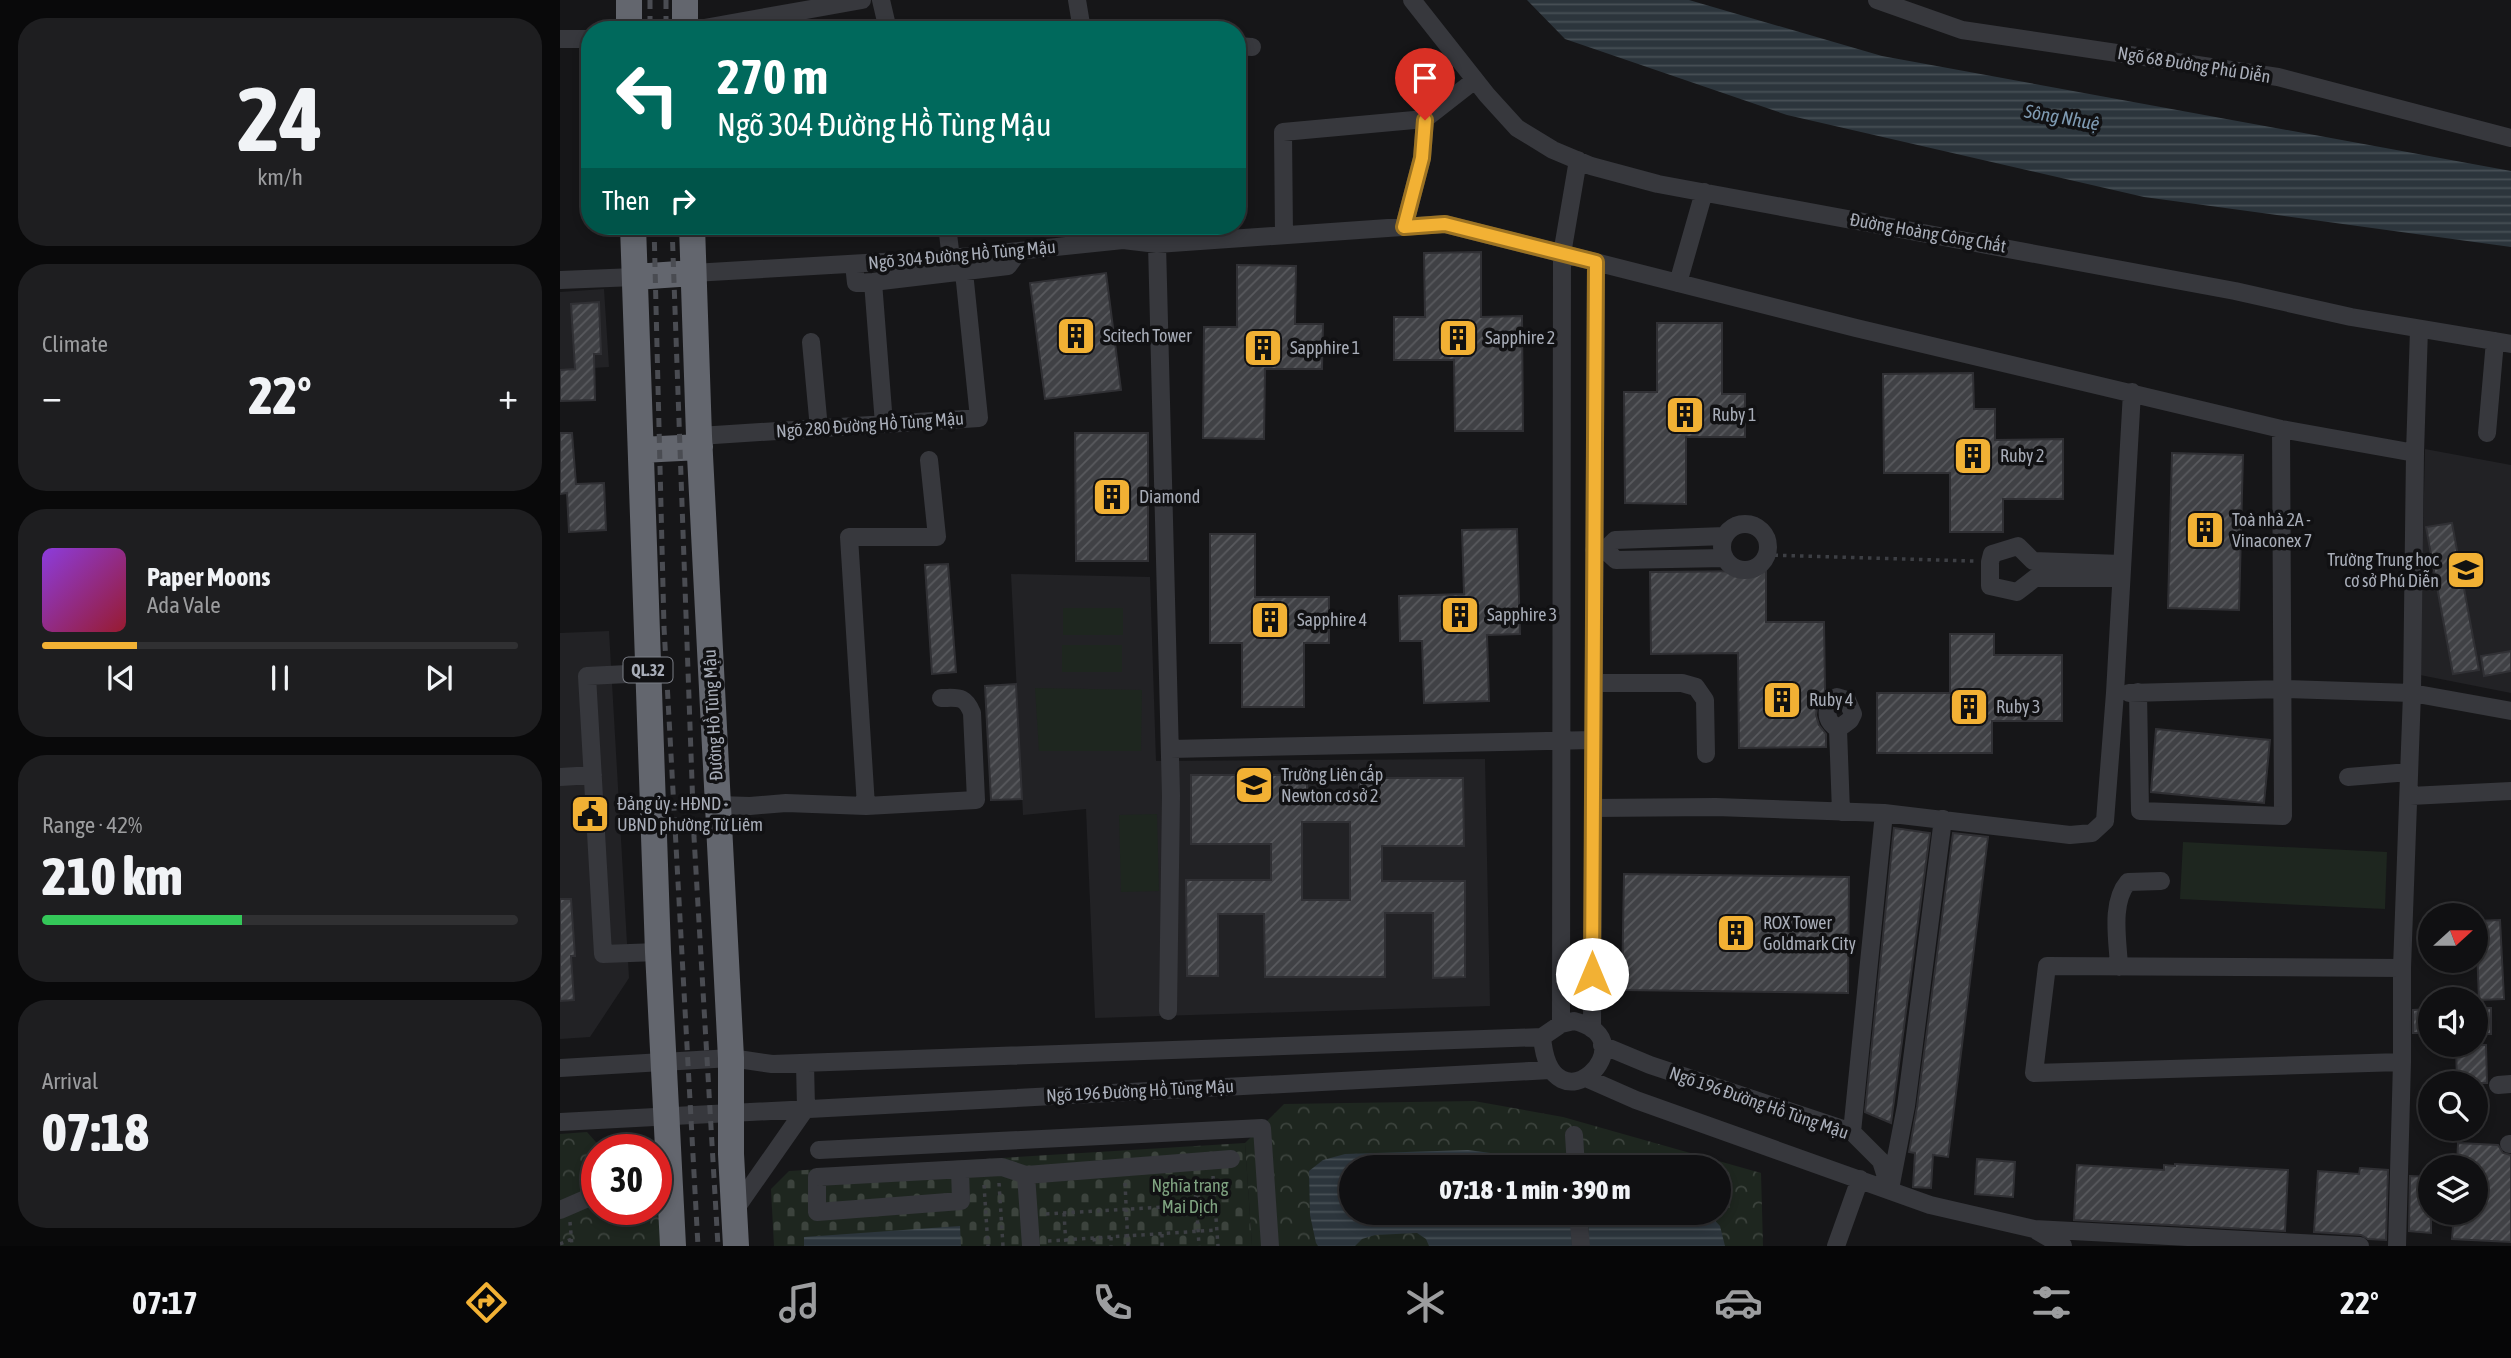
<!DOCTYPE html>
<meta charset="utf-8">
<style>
:root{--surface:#101012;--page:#1e1e20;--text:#f1f3f6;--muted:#9c9d9f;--line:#303032;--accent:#f2b134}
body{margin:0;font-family:"Asap Condensed",sans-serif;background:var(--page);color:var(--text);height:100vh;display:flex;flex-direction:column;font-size:26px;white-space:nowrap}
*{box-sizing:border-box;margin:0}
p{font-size:23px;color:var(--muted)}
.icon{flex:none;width:38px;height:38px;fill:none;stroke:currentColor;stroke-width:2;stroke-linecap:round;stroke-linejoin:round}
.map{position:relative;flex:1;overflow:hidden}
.drawer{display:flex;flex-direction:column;gap:18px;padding:18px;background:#09090a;width:560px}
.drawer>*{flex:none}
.guide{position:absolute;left:21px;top:21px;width:665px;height:214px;border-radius:28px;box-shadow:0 4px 10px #0003,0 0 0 2px var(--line);background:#00695c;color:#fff;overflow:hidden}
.needle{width:46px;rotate:69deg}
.controls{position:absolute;left:1858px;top:903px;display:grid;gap:14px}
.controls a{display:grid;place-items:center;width:70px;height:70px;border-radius:50%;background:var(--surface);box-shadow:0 4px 10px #0003,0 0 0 2px var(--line);font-size:35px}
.speed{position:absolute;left:21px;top:1134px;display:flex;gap:14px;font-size:35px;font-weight:700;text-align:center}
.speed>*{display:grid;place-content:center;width:91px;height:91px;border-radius:50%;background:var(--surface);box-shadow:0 4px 10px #0003,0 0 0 2px var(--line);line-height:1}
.speed .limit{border:10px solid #d22;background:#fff;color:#111}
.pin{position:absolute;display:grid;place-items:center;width:60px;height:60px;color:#fff;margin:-72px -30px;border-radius:50% 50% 50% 0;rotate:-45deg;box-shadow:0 0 7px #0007}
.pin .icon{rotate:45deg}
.me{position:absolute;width:77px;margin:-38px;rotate:0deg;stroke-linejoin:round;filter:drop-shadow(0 0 5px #0008)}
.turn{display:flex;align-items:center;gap:24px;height:147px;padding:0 21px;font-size:32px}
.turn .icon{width:91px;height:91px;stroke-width:2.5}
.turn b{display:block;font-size:49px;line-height:60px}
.then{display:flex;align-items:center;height:66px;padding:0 21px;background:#0003;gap:14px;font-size:26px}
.big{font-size:52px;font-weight:800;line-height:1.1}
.drawer .card{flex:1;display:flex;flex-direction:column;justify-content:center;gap:10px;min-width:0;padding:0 24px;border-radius:28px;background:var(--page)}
.drawer .dial{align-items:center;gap:0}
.dial b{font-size:91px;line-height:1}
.song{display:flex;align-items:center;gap:21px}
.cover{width:84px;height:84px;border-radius:10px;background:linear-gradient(135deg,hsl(270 70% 55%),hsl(350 70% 35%))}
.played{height:7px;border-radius:4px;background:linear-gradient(90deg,var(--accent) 20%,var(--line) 20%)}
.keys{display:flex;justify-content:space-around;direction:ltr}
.heat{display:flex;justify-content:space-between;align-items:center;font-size:38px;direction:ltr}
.charge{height:10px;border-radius:5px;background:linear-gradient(90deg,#34c759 42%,var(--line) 0)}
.trip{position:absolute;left:779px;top:1155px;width:392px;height:70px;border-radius:35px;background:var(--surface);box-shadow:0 4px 10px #0003,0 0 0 2px var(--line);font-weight:800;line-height:70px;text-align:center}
.tab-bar{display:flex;height:112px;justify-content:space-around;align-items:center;background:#060607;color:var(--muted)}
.tab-bar .icon{width:49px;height:49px}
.tab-bar .active{color:var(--accent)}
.tab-bar b{font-size:32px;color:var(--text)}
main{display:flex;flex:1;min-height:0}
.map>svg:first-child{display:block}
.built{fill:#222225}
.cemetery{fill:url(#cemetery-stones)}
.park{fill:url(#park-crowns);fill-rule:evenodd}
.pitch{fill:#1e261f}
.water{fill:url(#water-rules)}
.building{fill:url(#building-hatch);stroke:#303034;stroke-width:2;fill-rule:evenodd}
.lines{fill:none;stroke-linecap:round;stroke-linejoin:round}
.path{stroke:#3d3f44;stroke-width:3.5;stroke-dasharray:3.5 5;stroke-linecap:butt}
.minor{stroke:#37383d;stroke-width:18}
.highway{stroke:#63666e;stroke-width:26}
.rail{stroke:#4a4c52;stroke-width:5;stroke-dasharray:9 7;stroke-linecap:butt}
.route-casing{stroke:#9d7322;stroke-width:18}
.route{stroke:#f2b134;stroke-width:12}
.labels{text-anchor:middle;stroke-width:7;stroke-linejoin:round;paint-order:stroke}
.shield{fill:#111113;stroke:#7b7e86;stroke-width:2}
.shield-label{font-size:16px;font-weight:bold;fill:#a8adb8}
.street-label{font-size:18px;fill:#a8adb8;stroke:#111113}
.poi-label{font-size:18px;fill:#a8adb8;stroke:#111113;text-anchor:start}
.park-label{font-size:18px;fill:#7fa381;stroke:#111113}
.water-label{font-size:19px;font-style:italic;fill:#7f9bb3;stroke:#111113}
</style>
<main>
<section class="drawer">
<div class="card dial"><b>24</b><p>km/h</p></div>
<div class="card"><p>Climate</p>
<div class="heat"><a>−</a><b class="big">22°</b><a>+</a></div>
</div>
<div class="card">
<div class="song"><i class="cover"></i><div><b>Paper Moons</b><p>Ada Vale</p></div></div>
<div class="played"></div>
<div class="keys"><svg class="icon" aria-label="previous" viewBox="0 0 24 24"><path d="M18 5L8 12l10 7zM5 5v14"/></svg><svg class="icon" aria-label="pause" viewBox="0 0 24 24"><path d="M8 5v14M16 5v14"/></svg><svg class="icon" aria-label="next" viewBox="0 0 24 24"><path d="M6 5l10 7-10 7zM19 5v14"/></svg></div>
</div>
<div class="card"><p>Range · 42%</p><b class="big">210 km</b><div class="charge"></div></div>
<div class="card"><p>Arrival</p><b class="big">07:18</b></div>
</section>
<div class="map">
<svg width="1951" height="1246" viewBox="0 0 1951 1246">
<defs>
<pattern id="cemetery-stones" width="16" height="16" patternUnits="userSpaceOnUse" patternTransform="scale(1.75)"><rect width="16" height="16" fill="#1e261f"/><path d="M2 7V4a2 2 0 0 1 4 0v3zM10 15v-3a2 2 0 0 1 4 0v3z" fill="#3c433d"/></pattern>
<pattern id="park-crowns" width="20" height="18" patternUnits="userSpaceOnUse" patternTransform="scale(1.75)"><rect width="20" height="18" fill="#1e261f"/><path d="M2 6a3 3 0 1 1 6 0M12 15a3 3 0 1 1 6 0" fill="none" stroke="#3c433d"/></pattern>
<pattern id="water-rules" width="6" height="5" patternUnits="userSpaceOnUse" patternTransform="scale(1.75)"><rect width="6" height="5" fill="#2c353c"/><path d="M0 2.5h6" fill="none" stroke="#485056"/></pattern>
<pattern id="building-hatch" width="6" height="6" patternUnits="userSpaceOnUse" patternTransform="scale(1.75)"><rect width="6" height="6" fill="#404145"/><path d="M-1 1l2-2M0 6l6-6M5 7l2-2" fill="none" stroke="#595a5e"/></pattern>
</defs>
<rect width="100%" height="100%" fill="#161618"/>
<path class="built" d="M44,289L49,367L0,370V292Z
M1865,449L1951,465V693L1860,675Z
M451,574L590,577L596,761L925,759L930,1006L535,1018L526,809L463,815Z
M49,631L69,978L30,1037L0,1039V633Z"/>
<path class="cemetery" d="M685,1143L692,1246H214L211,1189L229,1171Z"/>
<path class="park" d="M914,1101L1003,1117L1201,1173L1203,1246H692L685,1143L724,1104ZM791,1167H1158V1213H791Z
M27,1132L43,1150H37V1209H95L102,1218L104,1246H0V1134Z"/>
<path class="pitch" d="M503,608H563V635H503Z
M502,645H562V672H502Z
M475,688L582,690L581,751H479Z
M597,814L599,891L561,892L559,815Z
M1623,842L1827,852L1825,909L1620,899Z"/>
<path class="water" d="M967,0H1129L1322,56L1951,171V247L1584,197L1227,115L1005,39Z
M908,1150L938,1154L955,1167H791V1213H1011L1012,1246H869L866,1239L857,1233L815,1235L802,1239L795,1246H758L756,1243L750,1215L749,1171L763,1160L785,1154Z
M1028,1213H1148L1160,1226L1165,1246H1029Z
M400,1226L401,1246H244V1237Z"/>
<path class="building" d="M921,252V317L962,316L963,431H895L894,360H834V317H865L864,253Z
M677,265L736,266L735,324H763L762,369H705L704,439L643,438L644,327H677Z
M546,273L561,390L485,399L470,283Z
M39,302L41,354H34L35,400L0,401V370L15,369L11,304Z
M1097,323H1162V394H1185V437H1126V504L1065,503L1064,392H1097Z
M1413,373L1414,409H1435V440L1503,439V499H1443V532H1390V473H1324L1323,374Z
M0,433H12L16,484L44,483L46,530L9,532L7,493L0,494Z
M515,433H588V561H516Z
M1612,453L1683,455L1679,610L1608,608Z
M1892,523L1919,670L1893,674L1866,527Z
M957,529L960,634L927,635L929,701L864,703L862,641H840L839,596L904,594L902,530Z
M650,534H695V597H769V643H744V707H682V643H650Z
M388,564L396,672L372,674L365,565Z
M1206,571V622H1264L1265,692L1258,701L1256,715L1259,725L1266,734V747L1179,748L1178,653L1091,654L1090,572Z
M1390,634H1434V655H1502V721H1432V753H1317V693H1390Z
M1951,651V671L1924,676L1921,656Z
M456,684L462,799L431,800L425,686Z
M1596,729L1710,740L1704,803L1591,792Z
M631,775H737V778H747V799H799V778H903L904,846H822V881H905V977L873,978V913H825V977H705L704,914H658V976H627L626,880H711V844H631ZM742,822H790V900H742Z
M1334,828L1370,833L1331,1123L1305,1112Z
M1393,833L1428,837L1388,1157L1373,1155L1371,1188L1353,1187L1355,1153L1349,1152L1357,1107Z
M1064,874L1289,877L1288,993L1062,990Z
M0,899H11L15,956H11L14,1000L0,1001Z
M1940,920L1944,999L1919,1000L1916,921Z
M1916,1008H1931V1034H1916Z
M1871,1009V1033H1853V1010Z
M1896,1045H1926L1927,1083H1897Z
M1898,1143L1938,1145L1943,1153L1951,1155V1242L1892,1239L1894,1213H1916V1167H1897Z
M1417,1159L1455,1162L1453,1197L1415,1194Z
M1615,1164L1728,1170L1725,1231L1514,1220L1517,1165L1604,1170V1165L1615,1166Z
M1800,1168L1828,1170L1826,1240L1808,1239L1801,1235L1754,1232L1758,1171L1799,1174Z
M1850,1176L1871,1177V1233L1849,1231Z"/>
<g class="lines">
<path class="path" d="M1206,555L1414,561
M653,1176L658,1246
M635,1178L639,1246
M439,1183L443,1246
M565,1183L568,1246
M424,1185L428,1246
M504,1213L506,1246
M486,1214L655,1204
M10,1222L12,1246
M602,1234V1246
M551,1237V1246
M534,1238L535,1246
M488,1241L657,1230
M0,1244L12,1239"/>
<path class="minor" d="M321,0L328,30
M517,0L522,30
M852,0L927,95L957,128L993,150L1031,166L1098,184L1675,291L1791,317L1951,344
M1317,0L1402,30L1718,77L1951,138
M133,30L302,0
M0,39H30
M677,46L692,47
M387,226L391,258
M844,227L862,158L865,119
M724,235L723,132L865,119L915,80
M597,244L611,796L608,1011
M294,264L296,283L313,282L448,266L459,251
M133,273L391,258L563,240L597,244L885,224L1296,328L1721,429L1855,453
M0,280L75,277
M313,282L324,424
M1118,283L1144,192
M251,342L259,429
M1927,433L1935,341
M139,436L419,418L404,272
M1162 547a23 23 0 1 1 46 0a23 23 0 1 1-46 0Z
M1034,550H1045L1056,560L1165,558
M1045,550L1055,540L1165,536
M1561,578H1475L1457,592L1430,586V562L1432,554L1458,546L1473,561L1562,564
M88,673L27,676L43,954L98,952
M1034,683H1122L1136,687L1145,700L1146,754
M1578,692L1580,811L1723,816L1721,429
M1569,693L1724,689L1852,693L1951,711
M1278,729C1267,722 1266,715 1269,703L1277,697L1287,700L1293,714L1290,720L1278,729L1281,812
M610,749L1033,740
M0,777L33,775
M1788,777L1849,772
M1850,796L1951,791
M158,805L190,806L226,803L306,806L416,800L412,713C405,695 398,698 381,698
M306,806L289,537H377L369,460
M1033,808L1156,807L1324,813L1510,835L1532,833L1545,821L1555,693L1572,392
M1559,967C1558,941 1550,903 1568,882L1601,881
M1842,968L1487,966L1474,1073L1842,1062
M1014,1021C1092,1040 991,1137 982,1037L1001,1024Z
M1001,1024L1002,254L1018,160
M1032,1029L1036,262
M1042,1045L1090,1065L1292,1132L1321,1161L1329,1186
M0,1068L171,1058L212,1064L982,1037
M1026,1078L1076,1100L1370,1205L1474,1229L1800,1246
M1938,1085L1951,1084
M0,1122L990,1070
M1292,1132L1324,813
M1014,1135L1016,1167
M1949,1144H1951
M259,1150L702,1128L710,1246
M400,1170L401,1201L257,1212V1177L442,1167L466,1175L671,1159
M466,1175L471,1246
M1330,1189L1346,1106L1383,819
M0,1210L37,1194
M174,1211L246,1108L245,1063
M1018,1213L1021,1246
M1477,1231L1503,1246
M1276,1246L1300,1179
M1837,1246L1842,1062V968L1852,693L1855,453L1859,329"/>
<path class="highway" d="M69,0V30
M125,0V30
M73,226L98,952L113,1246
M132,226L139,436L171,1058V1154L176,1246
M75,277L133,273
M81,450L140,447"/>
<path class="rail" d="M90,0V30
M106,0V30
M94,226L104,627L138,1246
M112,226L134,837L158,1246"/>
</g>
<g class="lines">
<g class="route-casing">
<path id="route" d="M865,120L862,158L844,227L885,224L1036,262L1032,974"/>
</g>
<use href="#route" class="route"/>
</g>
<defs>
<g id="building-square" transform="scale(2.0125)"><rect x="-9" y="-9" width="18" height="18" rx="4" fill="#f2b134" stroke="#111113"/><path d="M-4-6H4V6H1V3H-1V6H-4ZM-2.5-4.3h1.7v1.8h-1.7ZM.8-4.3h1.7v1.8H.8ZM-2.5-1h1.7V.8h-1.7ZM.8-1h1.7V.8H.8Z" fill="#111"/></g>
<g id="school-square" transform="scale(2.0125)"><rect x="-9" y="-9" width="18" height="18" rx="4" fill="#f2b134" stroke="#111113"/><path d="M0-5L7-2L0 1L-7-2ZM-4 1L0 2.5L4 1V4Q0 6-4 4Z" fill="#111"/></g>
<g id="civic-square" transform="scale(2.0125)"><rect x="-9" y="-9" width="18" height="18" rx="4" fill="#f2b134" stroke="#111113"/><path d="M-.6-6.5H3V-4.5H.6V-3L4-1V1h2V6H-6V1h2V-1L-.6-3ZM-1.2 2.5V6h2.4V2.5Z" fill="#111"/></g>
</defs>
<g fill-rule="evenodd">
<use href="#building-square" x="516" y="336"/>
<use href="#building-square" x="898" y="338"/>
<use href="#building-square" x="703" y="348"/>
<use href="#building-square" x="1125" y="415"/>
<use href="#building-square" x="1413" y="456"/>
<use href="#building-square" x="552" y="497"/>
<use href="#building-square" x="1645" y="530"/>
<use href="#school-square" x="1906" y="570"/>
<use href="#building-square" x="900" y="615"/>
<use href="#building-square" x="710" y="620"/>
<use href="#building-square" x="1222" y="700"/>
<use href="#building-square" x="1409" y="707"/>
<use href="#school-square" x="694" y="785"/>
<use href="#civic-square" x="30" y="814"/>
<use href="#building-square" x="1176" y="933"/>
</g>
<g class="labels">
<rect class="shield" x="63.5" y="657.5" width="49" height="25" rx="5"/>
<g class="shield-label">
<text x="88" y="676">QL.32</text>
</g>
<g class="street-label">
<text transform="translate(1634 65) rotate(9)" y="6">Ngõ 68 Đường Phú Diễn</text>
<text transform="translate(1368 233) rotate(10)" y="6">Đường Hoàng Công Chất</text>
<text transform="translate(402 255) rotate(-5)" y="6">Ngõ 304 Đường Hồ Tùng Mậu</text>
<text transform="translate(310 425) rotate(-4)" y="6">Ngõ 280 Đường Hồ Tùng Mậu</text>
<text transform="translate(153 715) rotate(-93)" y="6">Đường Hồ Tùng Mậu</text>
<text transform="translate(580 1091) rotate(-3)" y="6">Ngõ 196 Đường Hồ Tùng Mậu</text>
<text transform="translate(1199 1103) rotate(19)" y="6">Ngõ 196 Đường Hồ Tùng Mậu</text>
</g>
<g class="poi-label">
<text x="543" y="342">Scitech Tower</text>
<text x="925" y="344">Sapphire 2</text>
<text x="730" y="354">Sapphire 1</text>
<text x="1152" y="421">Ruby 1</text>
<text x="1440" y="462">Ruby 2</text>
<text x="579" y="503">Diamond</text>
<text x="1672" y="526">Toà nhà 2A -<tspan x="1672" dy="21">Vinaconex 7</tspan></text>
<text x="1879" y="566" text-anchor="end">Trường Trung học<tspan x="1879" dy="21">cơ sở Phú Diễn</tspan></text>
<text x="927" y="621">Sapphire 3</text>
<text x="737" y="626">Sapphire 4</text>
<text x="1249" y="706">Ruby 4</text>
<text x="1436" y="713">Ruby 3</text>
<text x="721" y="781">Trường Liên cấp<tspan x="721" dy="21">Newton cơ sở 2</tspan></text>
<text x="57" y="810">Đảng ủy - HĐND -<tspan x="57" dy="21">UBND phường Từ Liêm</tspan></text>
<text x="1203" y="929">ROX Tower<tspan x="1203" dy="21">Goldmark City</tspan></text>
</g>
<g class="park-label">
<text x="630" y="1192">Nghĩa trang<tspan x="630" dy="21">Mai Dịch</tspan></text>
</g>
<g class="water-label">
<text transform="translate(1502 117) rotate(10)" y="7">Sông Nhuệ</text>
</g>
</g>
</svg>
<div class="controls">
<a><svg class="needle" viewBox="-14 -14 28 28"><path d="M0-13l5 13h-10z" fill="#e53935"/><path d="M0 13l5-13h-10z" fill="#9c9d9f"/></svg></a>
<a><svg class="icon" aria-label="sound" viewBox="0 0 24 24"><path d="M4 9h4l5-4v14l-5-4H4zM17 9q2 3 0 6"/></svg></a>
<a><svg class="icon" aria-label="search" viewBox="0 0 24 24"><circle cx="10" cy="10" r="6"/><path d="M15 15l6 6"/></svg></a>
<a><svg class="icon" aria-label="layers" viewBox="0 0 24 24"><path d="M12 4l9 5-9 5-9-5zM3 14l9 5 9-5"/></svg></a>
</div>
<div class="speed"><div class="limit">30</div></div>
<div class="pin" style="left:865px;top:120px;background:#d93025"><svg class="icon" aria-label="arrive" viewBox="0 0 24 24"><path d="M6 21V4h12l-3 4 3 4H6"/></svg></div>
<svg class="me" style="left:1032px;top:974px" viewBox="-20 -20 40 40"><circle r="19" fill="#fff"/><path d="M0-13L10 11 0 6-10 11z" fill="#f2b134"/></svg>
<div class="trip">07:18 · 1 min · 390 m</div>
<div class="guide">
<div class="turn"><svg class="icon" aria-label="left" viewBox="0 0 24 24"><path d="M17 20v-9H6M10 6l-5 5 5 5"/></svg><div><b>270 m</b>Ngõ 304 Đường Hồ Tùng Mậu</div></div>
<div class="then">Then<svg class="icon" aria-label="right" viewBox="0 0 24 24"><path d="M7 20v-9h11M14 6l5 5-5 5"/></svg></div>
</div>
</div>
</main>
<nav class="tab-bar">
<b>07:17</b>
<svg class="icon active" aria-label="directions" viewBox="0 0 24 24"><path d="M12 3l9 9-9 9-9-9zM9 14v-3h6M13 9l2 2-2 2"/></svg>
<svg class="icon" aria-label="music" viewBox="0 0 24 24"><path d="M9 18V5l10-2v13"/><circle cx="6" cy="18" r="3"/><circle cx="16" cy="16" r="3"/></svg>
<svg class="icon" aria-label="phone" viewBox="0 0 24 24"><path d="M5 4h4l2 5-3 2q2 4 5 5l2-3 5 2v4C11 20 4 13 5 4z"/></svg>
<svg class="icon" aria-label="climate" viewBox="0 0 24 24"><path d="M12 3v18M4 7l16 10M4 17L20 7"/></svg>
<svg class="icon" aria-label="car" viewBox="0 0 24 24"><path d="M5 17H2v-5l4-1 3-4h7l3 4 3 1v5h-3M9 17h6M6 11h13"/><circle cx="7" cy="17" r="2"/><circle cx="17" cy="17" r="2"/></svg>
<svg class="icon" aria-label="filters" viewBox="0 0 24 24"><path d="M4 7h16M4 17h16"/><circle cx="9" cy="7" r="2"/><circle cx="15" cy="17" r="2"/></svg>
<b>22°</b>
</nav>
